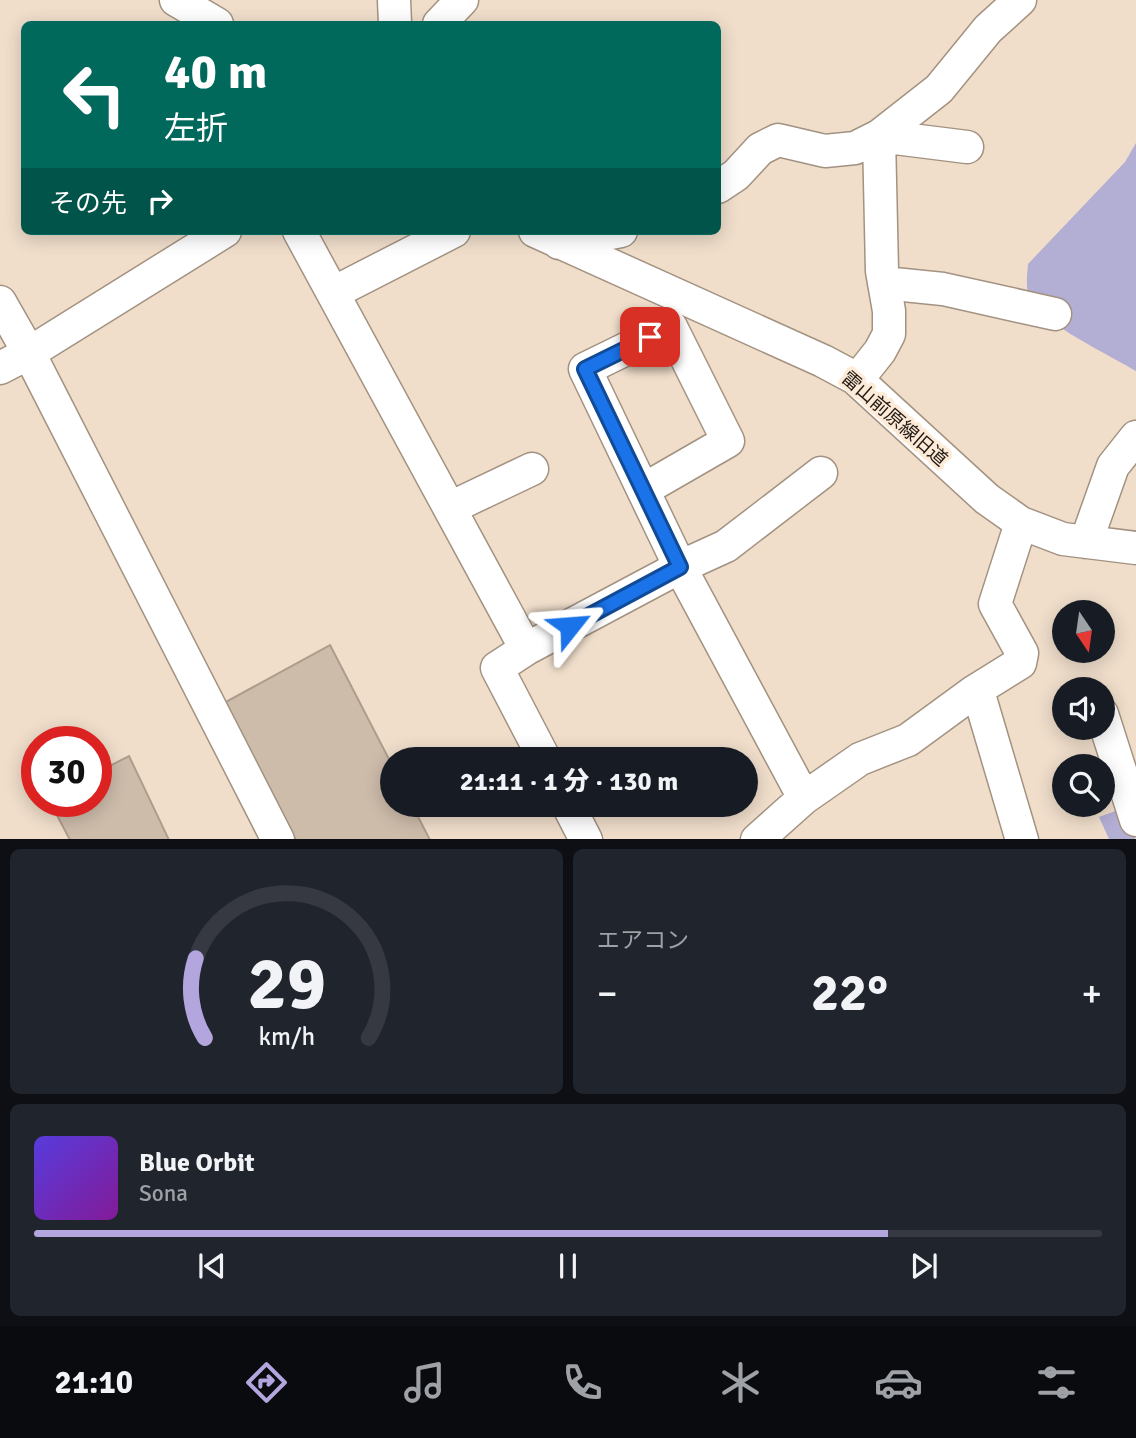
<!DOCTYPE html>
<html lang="ja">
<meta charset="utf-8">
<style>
:root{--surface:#171b24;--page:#20242c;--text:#f1f3f6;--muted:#9ea1a6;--line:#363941;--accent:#b3a5dd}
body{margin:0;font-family:Signika,"Noto Sans JP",sans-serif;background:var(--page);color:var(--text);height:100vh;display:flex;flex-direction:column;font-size:26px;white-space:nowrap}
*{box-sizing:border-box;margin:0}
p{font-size:23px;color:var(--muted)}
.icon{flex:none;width:38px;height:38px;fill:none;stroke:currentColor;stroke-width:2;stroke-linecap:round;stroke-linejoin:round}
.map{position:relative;height:839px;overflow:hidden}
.details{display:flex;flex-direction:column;gap:10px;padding:10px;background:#0d0f14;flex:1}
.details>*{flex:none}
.guide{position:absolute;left:21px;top:21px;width:700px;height:214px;border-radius:10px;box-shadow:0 4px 18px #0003;background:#00695c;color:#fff;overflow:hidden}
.needle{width:46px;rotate:167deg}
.fabs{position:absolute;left:1052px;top:600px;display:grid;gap:14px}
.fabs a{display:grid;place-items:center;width:63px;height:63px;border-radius:50%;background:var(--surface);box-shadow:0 4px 18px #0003;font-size:35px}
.speed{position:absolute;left:21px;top:726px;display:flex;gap:14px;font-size:35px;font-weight:700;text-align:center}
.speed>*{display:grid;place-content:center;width:91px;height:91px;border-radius:50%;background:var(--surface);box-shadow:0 4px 18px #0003;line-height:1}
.speed .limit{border:10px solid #d22;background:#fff;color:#111}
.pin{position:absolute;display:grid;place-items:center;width:60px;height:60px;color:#fff;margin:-30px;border-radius:14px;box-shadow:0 4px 10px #0006}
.me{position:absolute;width:77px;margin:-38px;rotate:62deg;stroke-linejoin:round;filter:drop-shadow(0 0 5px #0008)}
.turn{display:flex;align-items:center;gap:24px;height:147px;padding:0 28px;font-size:32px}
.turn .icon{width:91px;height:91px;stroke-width:2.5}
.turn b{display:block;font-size:49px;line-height:60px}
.then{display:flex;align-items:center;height:66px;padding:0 28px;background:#0003;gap:14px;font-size:26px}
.big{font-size:52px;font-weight:800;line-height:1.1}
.details .card{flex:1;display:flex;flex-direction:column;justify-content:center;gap:10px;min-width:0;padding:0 24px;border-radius:10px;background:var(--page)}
.details .dial{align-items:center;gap:0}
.dial svg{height:182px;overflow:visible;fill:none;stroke:var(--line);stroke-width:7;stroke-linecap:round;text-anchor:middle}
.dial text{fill:var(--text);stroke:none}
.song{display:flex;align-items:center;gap:21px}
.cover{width:84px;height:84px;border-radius:10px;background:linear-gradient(135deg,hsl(250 70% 55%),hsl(290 70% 35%))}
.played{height:7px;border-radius:4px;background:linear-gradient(90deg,var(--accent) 80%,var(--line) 80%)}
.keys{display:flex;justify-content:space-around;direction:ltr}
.heat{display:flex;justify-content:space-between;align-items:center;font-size:38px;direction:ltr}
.details .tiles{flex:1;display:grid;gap:10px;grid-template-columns:1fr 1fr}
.card:last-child{grid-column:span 2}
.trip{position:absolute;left:380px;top:747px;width:378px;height:70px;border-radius:35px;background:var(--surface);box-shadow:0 4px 18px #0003;font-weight:800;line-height:70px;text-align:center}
.menu{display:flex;height:112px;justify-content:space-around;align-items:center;background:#090b0e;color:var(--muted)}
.menu .icon{width:49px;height:49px}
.menu .current{color:var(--accent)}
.menu b{font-size:32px;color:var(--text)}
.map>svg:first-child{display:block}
.green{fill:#b3aed3}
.building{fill:#cebcab;stroke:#ae9d8c;stroke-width:2}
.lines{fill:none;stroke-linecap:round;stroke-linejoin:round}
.minor-casing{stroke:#a39281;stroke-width:35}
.minor{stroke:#fff;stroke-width:32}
.route-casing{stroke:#114b97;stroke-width:18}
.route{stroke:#1a73e8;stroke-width:12}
.labels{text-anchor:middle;stroke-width:7;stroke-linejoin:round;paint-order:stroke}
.street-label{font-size:19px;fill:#211a14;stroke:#fdebd8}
</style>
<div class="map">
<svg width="1136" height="840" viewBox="0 0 1136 840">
<rect width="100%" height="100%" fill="#f0decb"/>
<path class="green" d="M1136,143V371C1116,359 1038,320 1031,302C1025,289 1027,278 1028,264L1125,162Z
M1126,807L1135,839H1109L1099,817Z"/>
<path class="building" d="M330,645L392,765V805H412L430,840H296L224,703Z
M129,756L169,840H70L50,802H96V773Z"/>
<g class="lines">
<g class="minor-casing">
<path id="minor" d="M176,0L217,24
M394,0L395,24
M439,24L462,0
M879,136L939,89L988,29L1020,0
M879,136L967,147
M718,187L736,175L760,149L778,140L825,151L855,148L879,136L882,271L889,311V334L880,351L857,380
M299,231L526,649L497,668L545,760
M535,231L823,361L855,378L987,499L1021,523L1063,539L1136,548
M559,243L621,231
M884,283L943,289L1055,314
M333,293L454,231
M0,302L29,353L278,840
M0,368L29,353L225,231
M643,490L728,441L671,327L585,369L680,567L804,798
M450,508L532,469
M1086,542L1113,466L1136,437
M526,649L680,567L726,546L821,473
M975,691L980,698L1022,840
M1102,714L1136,820
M568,805L586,840
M757,840L804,798L860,759L908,740L975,691L1020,663L1022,653L995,604L1021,523"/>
</g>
<use href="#minor" class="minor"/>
</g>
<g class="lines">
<g class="route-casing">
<path id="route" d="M570,626L680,567L585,369L650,337"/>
</g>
<use href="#route" class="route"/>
</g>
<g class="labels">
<g class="street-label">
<text transform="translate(895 418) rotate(41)" y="7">雷山前原線旧道</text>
</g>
</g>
</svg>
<div class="fabs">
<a><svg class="needle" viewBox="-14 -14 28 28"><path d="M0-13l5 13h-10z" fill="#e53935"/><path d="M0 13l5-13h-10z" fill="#9ea1a6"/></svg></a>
<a><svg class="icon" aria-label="sound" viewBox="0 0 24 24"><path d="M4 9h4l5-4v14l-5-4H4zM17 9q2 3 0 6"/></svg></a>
<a><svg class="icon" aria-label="search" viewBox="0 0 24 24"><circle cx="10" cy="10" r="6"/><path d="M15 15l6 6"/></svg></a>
</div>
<div class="speed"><div class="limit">30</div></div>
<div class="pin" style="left:650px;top:337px;background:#d93025"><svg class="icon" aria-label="arrive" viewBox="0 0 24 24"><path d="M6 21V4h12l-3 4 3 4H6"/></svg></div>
<svg class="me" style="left:570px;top:626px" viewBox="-20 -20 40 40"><path d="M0-17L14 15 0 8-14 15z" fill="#1a73e8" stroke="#fff" stroke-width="4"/></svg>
<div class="trip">21:11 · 1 分 · 130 m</div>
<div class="guide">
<div class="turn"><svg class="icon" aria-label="left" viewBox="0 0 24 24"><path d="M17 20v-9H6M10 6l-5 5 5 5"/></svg><div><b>40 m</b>左折</div></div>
<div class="then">その先<svg class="icon" aria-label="right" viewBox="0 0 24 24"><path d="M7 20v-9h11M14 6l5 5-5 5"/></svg></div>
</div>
</div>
<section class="details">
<div class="tiles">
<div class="card dial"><svg viewBox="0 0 100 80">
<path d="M14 69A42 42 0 1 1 86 69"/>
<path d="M14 69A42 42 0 0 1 10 34" stroke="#b3a5dd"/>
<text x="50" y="56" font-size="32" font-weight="700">29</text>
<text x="50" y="72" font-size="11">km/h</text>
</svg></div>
<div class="card"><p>エアコン</p>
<div class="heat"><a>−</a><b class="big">22°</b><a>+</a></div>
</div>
<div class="card">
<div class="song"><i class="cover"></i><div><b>Blue Orbit</b><p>Sona</p></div></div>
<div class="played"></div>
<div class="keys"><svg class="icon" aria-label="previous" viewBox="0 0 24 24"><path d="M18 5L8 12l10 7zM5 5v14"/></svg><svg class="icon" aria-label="pause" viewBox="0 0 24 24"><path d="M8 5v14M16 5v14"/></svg><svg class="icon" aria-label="next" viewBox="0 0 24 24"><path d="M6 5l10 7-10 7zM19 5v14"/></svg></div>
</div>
</div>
</section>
<nav class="menu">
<b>21:10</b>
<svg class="icon current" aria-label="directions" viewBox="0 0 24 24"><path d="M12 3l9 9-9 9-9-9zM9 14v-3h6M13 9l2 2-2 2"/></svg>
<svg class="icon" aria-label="music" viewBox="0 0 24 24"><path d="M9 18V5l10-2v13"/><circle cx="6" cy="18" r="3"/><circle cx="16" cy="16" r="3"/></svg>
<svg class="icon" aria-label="phone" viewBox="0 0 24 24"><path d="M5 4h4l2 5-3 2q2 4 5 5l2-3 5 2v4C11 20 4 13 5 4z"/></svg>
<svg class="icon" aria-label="climate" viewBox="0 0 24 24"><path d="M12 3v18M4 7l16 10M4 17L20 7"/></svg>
<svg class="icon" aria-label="car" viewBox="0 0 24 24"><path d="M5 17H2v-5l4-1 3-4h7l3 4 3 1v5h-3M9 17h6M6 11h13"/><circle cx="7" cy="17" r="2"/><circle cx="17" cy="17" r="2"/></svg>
<svg class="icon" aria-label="filters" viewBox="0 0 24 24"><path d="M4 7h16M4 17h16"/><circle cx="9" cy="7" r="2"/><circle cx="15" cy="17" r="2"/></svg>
</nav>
